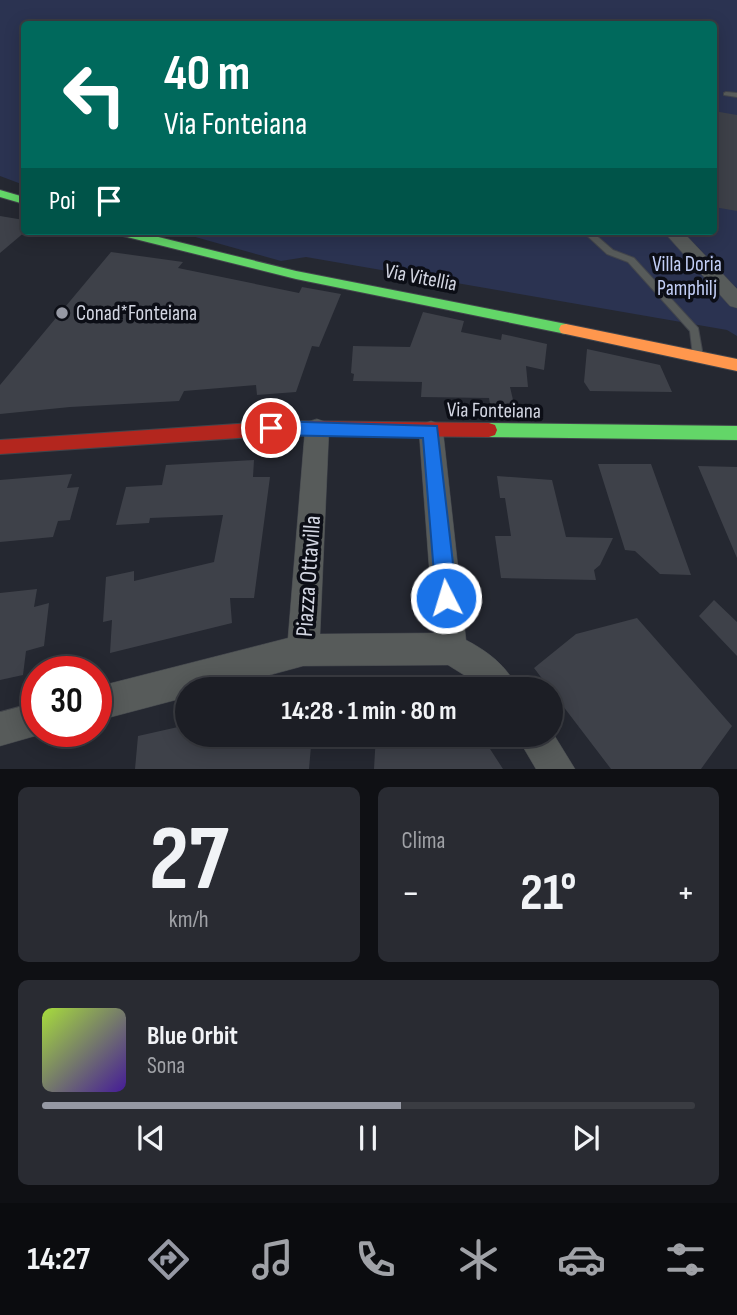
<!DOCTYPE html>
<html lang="it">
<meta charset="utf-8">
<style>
:root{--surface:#1c1e25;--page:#292b32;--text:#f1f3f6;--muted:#a0a2a7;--line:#3a3c42;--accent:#9699a4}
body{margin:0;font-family:"Sofia Sans Condensed",sans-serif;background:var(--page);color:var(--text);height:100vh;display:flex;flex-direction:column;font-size:26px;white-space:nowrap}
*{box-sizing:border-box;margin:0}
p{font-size:23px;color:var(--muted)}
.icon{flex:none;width:38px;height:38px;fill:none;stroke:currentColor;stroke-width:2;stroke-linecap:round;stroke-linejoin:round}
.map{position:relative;height:769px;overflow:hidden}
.side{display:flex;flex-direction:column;gap:18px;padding:18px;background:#0f1014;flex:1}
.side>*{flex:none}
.top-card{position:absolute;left:21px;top:21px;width:696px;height:214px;border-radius:7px;box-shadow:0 4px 18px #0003,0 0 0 2px var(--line);background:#00695c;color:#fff;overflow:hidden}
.speed{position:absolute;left:21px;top:656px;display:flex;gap:14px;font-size:35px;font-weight:700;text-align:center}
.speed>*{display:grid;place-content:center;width:91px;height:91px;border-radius:50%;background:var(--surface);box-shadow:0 4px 18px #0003,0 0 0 2px var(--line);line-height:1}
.speed .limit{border:10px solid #d22;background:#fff;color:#111}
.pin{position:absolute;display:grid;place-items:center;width:60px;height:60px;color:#fff;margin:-30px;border:4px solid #fff;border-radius:50%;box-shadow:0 2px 7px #0007}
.me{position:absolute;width:77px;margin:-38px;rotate:355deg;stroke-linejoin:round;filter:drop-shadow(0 0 5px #0008)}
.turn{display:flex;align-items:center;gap:24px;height:147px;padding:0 28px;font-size:32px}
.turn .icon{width:91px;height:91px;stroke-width:2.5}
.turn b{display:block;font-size:49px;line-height:60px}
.then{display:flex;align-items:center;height:66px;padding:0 28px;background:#0003;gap:14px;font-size:26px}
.big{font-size:52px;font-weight:700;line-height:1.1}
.side .widget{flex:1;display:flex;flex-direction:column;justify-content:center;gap:10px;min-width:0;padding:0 24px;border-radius:10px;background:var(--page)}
.side .dial{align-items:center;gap:0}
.dial b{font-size:91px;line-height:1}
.song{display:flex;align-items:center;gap:21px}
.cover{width:84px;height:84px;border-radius:10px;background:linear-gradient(135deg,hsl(80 70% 55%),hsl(260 70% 35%))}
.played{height:7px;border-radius:4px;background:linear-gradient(90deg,var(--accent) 55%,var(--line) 55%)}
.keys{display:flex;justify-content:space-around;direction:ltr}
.heat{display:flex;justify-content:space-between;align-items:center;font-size:38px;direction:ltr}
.side .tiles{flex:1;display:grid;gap:18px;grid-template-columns:1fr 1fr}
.widget:last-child{grid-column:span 2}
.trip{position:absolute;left:175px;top:677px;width:388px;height:70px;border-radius:35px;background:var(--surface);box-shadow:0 4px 18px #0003,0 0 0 2px var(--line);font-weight:700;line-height:70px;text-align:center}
.tab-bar{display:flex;height:112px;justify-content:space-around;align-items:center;background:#0b0c0f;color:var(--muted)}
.tab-bar .icon{width:49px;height:49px}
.tab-bar .current{color:var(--accent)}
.tab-bar b{font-size:32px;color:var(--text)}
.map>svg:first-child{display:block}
.green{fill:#2b3351}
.building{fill:#3e4149}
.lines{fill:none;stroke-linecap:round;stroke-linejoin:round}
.lane-casing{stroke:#42454c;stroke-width:2}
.street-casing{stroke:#42454c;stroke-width:1}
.fast-casing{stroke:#42454c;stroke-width:2}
.slow-casing{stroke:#42454c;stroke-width:2}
.jam-casing{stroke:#42454c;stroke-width:2}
.lane{fill:#575b5a;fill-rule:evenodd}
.street{fill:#575b5a;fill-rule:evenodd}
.fast{fill:#63d668;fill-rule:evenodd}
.slow{fill:#ff974d;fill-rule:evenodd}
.jam{fill:#b3261e;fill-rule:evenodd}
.route{fill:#1a73e8;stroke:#114b97;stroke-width:2}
.poi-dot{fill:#9699a4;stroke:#0c0e16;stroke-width:2.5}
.labels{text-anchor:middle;stroke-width:7;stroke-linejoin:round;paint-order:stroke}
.park-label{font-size:21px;fill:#c3cff7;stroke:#0c0e16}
.street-label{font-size:21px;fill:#d3d6e2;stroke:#0c0e16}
.poi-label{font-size:21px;fill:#d3d6e2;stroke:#0c0e16;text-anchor:start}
.near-street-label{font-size:24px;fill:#d3d6e2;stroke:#0c0e16}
</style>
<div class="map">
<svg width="737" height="769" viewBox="0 0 737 769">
<rect width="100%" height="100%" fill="#252831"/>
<path class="green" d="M0,0H737V336L727,330L306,257L281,261L174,231H714V24H24V185L0,176Z"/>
<path class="building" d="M714,111L737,115V211L714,207Z
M0,216L24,220L26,231L0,253Z
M111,252L183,262L178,268L299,293L302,287L341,294L319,347L312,346L296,392L257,395L256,385L184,391L179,401L70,407L0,414V385Z
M423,312L464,321L461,332L501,340L502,334L547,344L544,370L526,366L528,387H510L514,404H490L489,398L421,397L422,382L353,381L354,374L351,373L353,346L410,347Z
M587,349L660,365L672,392L590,391L584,382Z
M254,460L253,477H270L254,598H230L232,623L110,653L112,620L103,622L106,577L134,571V581L214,562L223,515L150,518L149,523L116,525L126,487L162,485L166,465Z
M598,464H651L691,575L660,574L635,551L625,550Z
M698,466L737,467V558Z
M72,474L67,488L79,487L70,520L58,521L53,537L0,542V480Z
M497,476L552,480L566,537L613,538L600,565L594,570L596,580L501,578L495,536H511L505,498H500Z
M37,589L34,607L49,603L44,646L26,651L23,675L0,680V593Z
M714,600L737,622V656L699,616Z
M637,618L732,726L701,769H611L534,668L576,634Z
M187,725V735H312L309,769H135L138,736Z
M376,735H481L503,769H374Z"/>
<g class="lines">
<g class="lane-casing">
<path id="lane" d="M726,92L737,93V97L724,95V93Z
M582,231H591L613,250L634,258L698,328L703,356L702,359L698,360L693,356L690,331L628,262L607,254Z"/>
</g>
<g class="street-casing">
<path id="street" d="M663,231H682L737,289V308L730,306Z
M317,419L326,422L329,429L320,634L434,633L419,431L422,424L431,421L440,424L443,431L466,640C487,651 508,666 518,690H478L464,675L448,665L303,666L215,690H187V697L96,721V687L288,638L305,429L308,422Z
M37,702V732H49L0,746V712Z
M551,730L575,769H536L516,735H551Z"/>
</g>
<g class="fast-casing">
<path id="fast" d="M0,190L24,197V204L0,197Z
M113,231H134L296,271L566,324L573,329L566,334L296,279L115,234Z
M489,423L737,426V440L489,437L483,435L481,430L483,425Z"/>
</g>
<g class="slow-casing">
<path id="slow" d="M566,324L737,359V371L561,333L559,329L561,325Z"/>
</g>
<g class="jam-casing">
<path id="jam" d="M284,421L489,423L495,425L497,430L495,435L489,437L284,435L0,454V440Z"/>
</g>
<use href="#lane" class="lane"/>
<use href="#street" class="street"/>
<use href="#fast" class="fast"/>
<use href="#slow" class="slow"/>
<use href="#jam" class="jam"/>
</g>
<path class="route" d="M271,421L437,426L457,598L454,605L446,609L439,605L436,598L423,438L271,435L265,433L263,428L265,423Z"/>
<circle class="poi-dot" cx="62" cy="313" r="7"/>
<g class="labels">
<g class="park-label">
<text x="687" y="271">Villa Doria<tspan x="687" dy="24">Pamphilj</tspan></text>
</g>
<g class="street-label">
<text transform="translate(421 277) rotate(11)" y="7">Via Vitellia</text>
<text transform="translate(494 410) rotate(1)" y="7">Via Fonteiana</text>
</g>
<g class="poi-label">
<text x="76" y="320">Conad*Fonteiana</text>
</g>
<g class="near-street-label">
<text transform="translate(308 576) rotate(-86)" y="8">Piazza Ottavilla</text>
</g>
</g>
</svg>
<div class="speed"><div class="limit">30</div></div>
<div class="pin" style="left:271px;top:428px;background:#d93025"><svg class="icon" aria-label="arrive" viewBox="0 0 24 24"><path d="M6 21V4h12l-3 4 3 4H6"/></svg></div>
<svg class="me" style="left:446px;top:598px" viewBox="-20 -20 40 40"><circle r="17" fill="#1a73e8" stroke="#fff" stroke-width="3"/><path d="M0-11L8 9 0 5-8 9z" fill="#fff"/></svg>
<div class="trip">14:28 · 1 min · 80 m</div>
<div class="top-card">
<div class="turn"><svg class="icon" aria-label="left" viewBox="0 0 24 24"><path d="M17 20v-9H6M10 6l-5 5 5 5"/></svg><div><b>40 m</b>Via Fonteiana</div></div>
<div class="then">Poi<svg class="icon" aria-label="arrive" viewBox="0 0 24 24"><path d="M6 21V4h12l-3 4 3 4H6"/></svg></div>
</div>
</div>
<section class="side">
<div class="tiles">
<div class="widget dial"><b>27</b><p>km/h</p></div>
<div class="widget"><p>Clima</p>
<div class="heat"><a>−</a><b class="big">21°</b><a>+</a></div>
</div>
<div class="widget">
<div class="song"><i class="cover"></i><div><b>Blue Orbit</b><p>Sona</p></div></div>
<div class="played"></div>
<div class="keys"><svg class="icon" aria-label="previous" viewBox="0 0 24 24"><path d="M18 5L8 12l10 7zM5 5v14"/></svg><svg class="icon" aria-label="pause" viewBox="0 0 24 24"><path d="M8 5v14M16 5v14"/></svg><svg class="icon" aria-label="next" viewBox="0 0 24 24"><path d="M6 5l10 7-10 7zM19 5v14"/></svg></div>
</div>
</div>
</section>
<nav class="tab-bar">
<b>14:27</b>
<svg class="icon current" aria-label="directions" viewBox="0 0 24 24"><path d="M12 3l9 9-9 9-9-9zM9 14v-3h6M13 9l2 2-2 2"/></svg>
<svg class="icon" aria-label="music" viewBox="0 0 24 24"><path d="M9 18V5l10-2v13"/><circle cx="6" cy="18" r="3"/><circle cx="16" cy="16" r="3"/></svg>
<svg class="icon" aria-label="phone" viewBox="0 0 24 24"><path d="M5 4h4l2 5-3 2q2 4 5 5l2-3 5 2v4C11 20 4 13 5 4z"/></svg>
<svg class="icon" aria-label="climate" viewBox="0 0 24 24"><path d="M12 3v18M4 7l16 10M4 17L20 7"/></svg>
<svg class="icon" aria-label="car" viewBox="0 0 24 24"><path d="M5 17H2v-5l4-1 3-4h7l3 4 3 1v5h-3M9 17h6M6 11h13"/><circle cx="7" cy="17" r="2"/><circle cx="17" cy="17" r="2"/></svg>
<svg class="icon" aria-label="filters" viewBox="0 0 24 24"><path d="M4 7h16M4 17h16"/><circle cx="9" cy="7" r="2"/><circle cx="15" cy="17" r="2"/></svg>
</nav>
